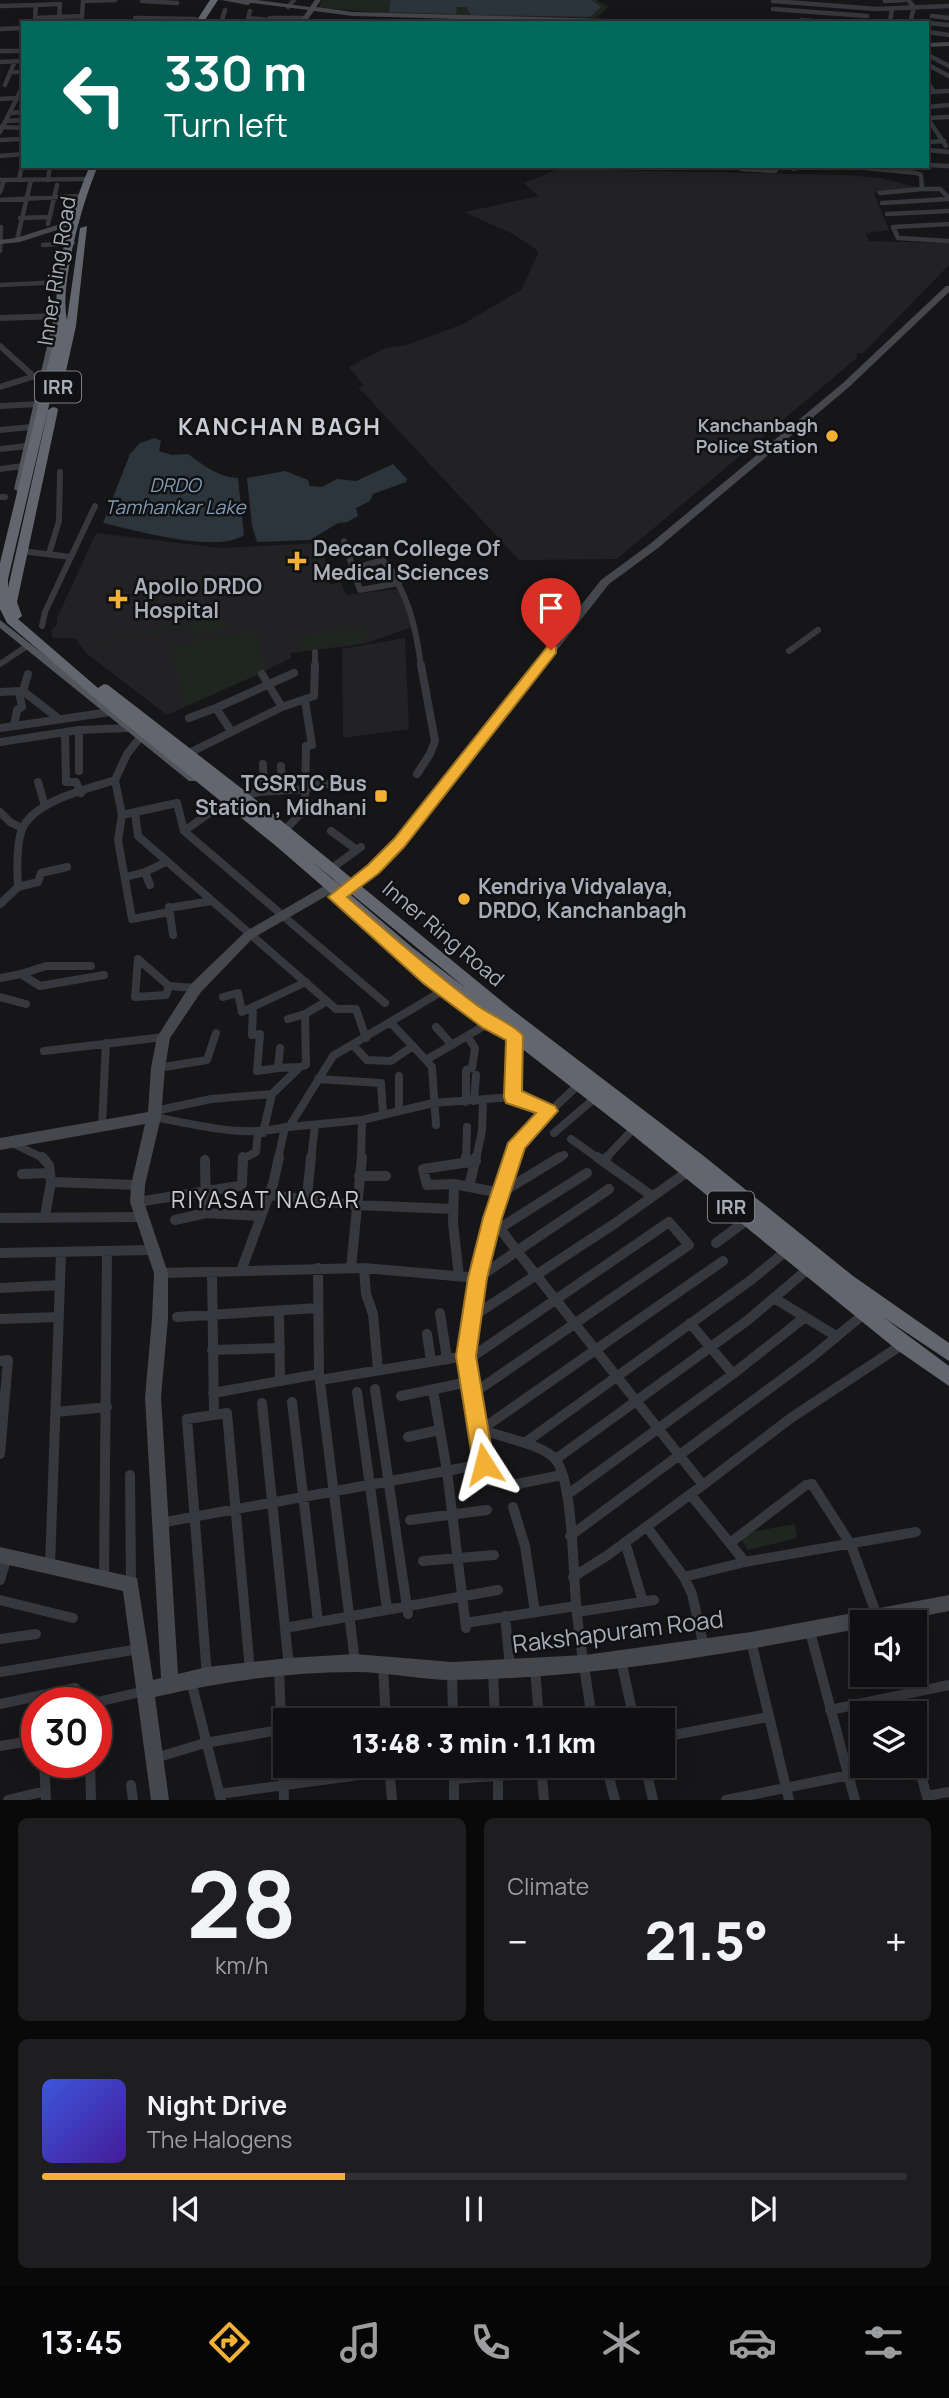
<!DOCTYPE html>
<meta charset="utf-8">
<style>
:root{--surface:#101012;--page:#1e1e20;--text:#f1f3f6;--muted:#9c9d9f;--line:#303032;--accent:#f2b134}
body{margin:0;font-family:Manrope,sans-serif;background:var(--page);color:var(--text);height:100vh;display:flex;flex-direction:column;font-size:26px;white-space:nowrap}
*{box-sizing:border-box;margin:0}
p{font-size:23px;color:var(--muted)}
.icon{flex:none;width:38px;height:38px;fill:none;stroke:currentColor;stroke-width:2;stroke-linecap:round;stroke-linejoin:round}
.map{position:relative;height:1800px;overflow:hidden}
.sheet{display:flex;flex-direction:column;gap:18px;padding:18px;background:#09090a;flex:1}
.sheet>*{flex:none}
.hud{position:absolute;left:21px;top:21px;width:908px;height:147px;border-radius:0px;box-shadow:0 4px 18px #0003,0 0 0 2px var(--line);background:#00695c;color:#fff;overflow:hidden}
.fabs{position:absolute;left:850px;top:1610px;display:grid;gap:14px}
.fabs a{display:grid;place-items:center;width:77px;height:77px;border-radius:0px;background:var(--surface);box-shadow:0 4px 18px #0003,0 0 0 2px var(--line);font-size:35px}
.speed{position:absolute;left:21px;top:1687px;display:flex;gap:14px;font-size:35px;font-weight:700;text-align:center}
.speed>*{display:grid;place-content:center;width:91px;height:91px;border-radius:50%;background:var(--surface);box-shadow:0 4px 18px #0003,0 0 0 2px var(--line);line-height:1}
.speed .limit{border:10px solid #d22;background:#fff;color:#111}
.pin{position:absolute;display:grid;place-items:center;width:60px;height:60px;color:#fff;margin:-72px -30px;border-radius:50% 50% 50% 0;rotate:-45deg;box-shadow:0 0 7px #0007}
.pin .icon{rotate:45deg}
.me{position:absolute;width:77px;margin:-38px;rotate:351deg;stroke-linejoin:round;filter:drop-shadow(0 0 5px #0008)}
.turn{display:flex;align-items:center;gap:24px;height:147px;padding:0 28px;font-size:32px}
.turn .icon{width:91px;height:91px;stroke-width:2.5}
.turn b{display:block;font-size:49px;line-height:60px}
.big{font-size:52px;font-weight:800;line-height:1.1}
.sheet .widget{flex:1;display:flex;flex-direction:column;justify-content:center;gap:10px;min-width:0;padding:0 24px;border-radius:10px;background:var(--page)}
.sheet .dial{align-items:center;gap:0}
.dial b{font-size:91px;line-height:1}
.song{display:flex;align-items:center;gap:21px}
.cover{width:84px;height:84px;border-radius:10px;background:linear-gradient(135deg,hsl(230 70% 55%),hsl(260 70% 35%))}
.played{height:7px;border-radius:4px;background:linear-gradient(90deg,var(--accent) 35%,var(--line) 35%)}
.keys{display:flex;justify-content:space-around;direction:ltr}
.heat{display:flex;justify-content:space-between;align-items:center;font-size:38px;direction:ltr}
.sheet .tiles{flex:1;display:grid;gap:18px;grid-template-columns:1fr 1fr}
.widget:last-child{grid-column:span 2}
.trip{position:absolute;left:273px;top:1708px;width:402px;height:70px;border-radius:0px;background:var(--surface);box-shadow:0 4px 18px #0003,0 0 0 2px var(--line);font-weight:800;line-height:70px;text-align:center}
.tabs{display:flex;height:112px;justify-content:space-around;align-items:center;background:#060607;color:var(--muted)}
.tabs .icon{width:49px;height:49px}
.tabs .active{color:var(--accent)}
.tabs b{font-size:32px;color:var(--text)}
.map>svg:first-child{display:block}
.built{fill:#222225}
.green{fill:#1e261f}
.water{fill:#2c353c}
.lines{fill:none;stroke-linecap:round;stroke-linejoin:round}
.street-far3{stroke:#37383d;stroke-width:4.5}
.street-far2{stroke:#37383d;stroke-width:6}
.street-far1{stroke:#37383d;stroke-width:8}
.street{stroke:#37383d;stroke-width:10}
.secondary{fill:#45474d;fill-rule:evenodd}
.primary{fill:#53555c;fill-rule:evenodd}
.highway{fill:#63666e;fill-rule:evenodd}
.route{fill:#f2b134;stroke:#9d7322;stroke-width:2}
.poi-dot{fill:#f2b134;stroke:#111113;stroke-width:2.5}
.labels{text-anchor:middle;stroke-width:5;stroke-linejoin:round;paint-order:stroke}
.far-poi-label{font-size:18px;font-weight:bold;fill:#a8adb8;stroke:#111113;text-anchor:end}
.shield{fill:#111113;stroke:#7b7e86;stroke-width:2}
.shield-label{font-size:19px;font-weight:bold;fill:#a8adb8}
.far-water-label{font-size:19px;font-style:italic;fill:#7f9bb3;stroke:#111113}
.street-label{font-size:21px;fill:#a8adb8;stroke:#111113}
.poi-label{font-size:21px;font-weight:bold;fill:#a8adb8;stroke:#111113;text-anchor:start}
.far-district-label{font-size:23px;font-weight:bold;letter-spacing:2px;fill:#c9ccd4;stroke:#111113}
.neighbourhood-label{font-size:23px;letter-spacing:2px;fill:#c9ccd4;stroke:#111113}
.near-street-label{font-size:24px;fill:#a8adb8;stroke:#111113}
</style>
<div class="map">
<svg width="949" height="1800" viewBox="0 0 949 1800">
<rect width="100%" height="100%" fill="#161618"/>
<path class="built" d="M558,169L848,175L881,178L919,188L874,193L889,230L866,233L869,241L949,243V265L863,353L856,354L858,357L617,559L519,560L358,387L364,386L349,367L385,348L407,345L463,324L521,290L538,254L537,250L513,234L464,212L539,196L524,183Z
M96,533L220,548L322,543L330,585L341,582L346,595L399,589L413,623L412,627L364,644L291,653V658L265,671L167,715L86,653L75,638H53L51,630L57,625V618Z
M405,638L409,729L343,738L342,649Z"/>
<path class="green" d="M322,0H597L608,7L596,18L409,15L319,8Z
M221,619L226,624L222,630L194,635L189,632V626L76,648L179,625Z
M364,627L367,641L301,651L298,637Z
M256,631L265,671L187,706L170,647Z
M795,1524L797,1538L747,1550L739,1534Z"/>
<path class="water" d="M391,0H592L601,7L590,17L471,15L466,7H457L456,14L389,12Z
M155,438L161,441L159,451L172,455L188,454C203,465 218,477 238,478L244,535C217,554 135,530 103,523L130,454L140,443Z
M393,464L407,479L406,482L373,494L370,501L356,508L358,516L347,522L338,523L310,540L257,542L252,525L247,478L285,471L308,480L310,486L322,487L337,479L356,481Z"/>
<g class="lines">
<path class="street-far3" d="M908,0L914,7L910,23
M142,1L177,3
M773,1L877,9L949,6
M885,1L904,0
M36,5L60,4L59,17
M1,6L36,5L35,18L82,16L80,23
M288,7L294,0
M773,9L867,16
M250,11L248,18L269,20
M82,16L83,1L115,0
M932,16L949,18
M135,18L195,19
M270,18H305
M801,20L834,23
M771,21L798,23
M221,23L225,10
M890,23L892,8
M928,23L949,25
M0,29L23,28
M928,32L949,35
M0,51H20
M928,55L949,66
M0,62L23,61
M928,65L949,76
M10,72H23
M928,83L934,92
M5,85L15,61
M928,92L949,91
M0,99L17,98
M928,107L949,105
M11,113L23,112
M928,118L949,117
M928,119L946,146
M7,121L23,120
M1,127L23,128
M0,132L23,86
M0,140L23,139
M929,142L944,141
M928,150L949,152
M0,156L23,154
M928,165L949,166
M741,166V169L775,171L778,166
M794,166V169
M846,166L916,173L921,175L922,189H940L949,198
M19,179L23,161
M0,180H4L0,192
M4,180L86,179
M48,180L50,166
M880,193L922,189
M0,200L80,196
M882,203L949,199
M887,214L949,211
M20,218L50,217
M48,224L57,185
M949,224L893,227L898,238L949,241
M17,240L31,180
M43,245L73,243
M0,251L1,227
M0,285L63,282"/>
<path class="street-far2" d="M0,318L58,316
M0,346L42,384
M0,387L35,376
M0,406L38,404
M0,430L32,427
M0,449L27,446
M0,469L23,466
M0,497H5
M344,541L360,590L399,583
M21,551L71,557
M346,551L373,547L383,560
M49,554L59,521L60,472
M352,569L383,560C408,593 416,626 421,667
M356,579L392,571
M42,626L45,612L95,506
M789,651L818,630
M0,664L27,646
M315,667V652"/>
<path class="street-far1" d="M28,674L23,691L59,719
M262,674L282,707
M0,692L21,691
M216,708L294,673
M189,718L216,708L231,731
M14,726L110,712
M0,728L14,726L17,710L22,707L19,692
M79,730V771
M65,732L66,782H76L81,793
M0,742L79,730L129,728
M189,753L282,707L314,696L315,665
M263,764L264,791
M281,766L282,790
M417,774L430,754L435,741L421,665
M115,780L122,815
M38,782L45,806
M307,785L347,783
M243,796L259,792L307,789
M305,809L352,814
M0,812L10,822L22,828
M135,813L138,836L336,1009H356L366,1038
M184,831L224,803
M284,831L305,809L306,746L312,745L305,701
M331,831L357,850
M332,868L361,847
M126,877L145,872
M150,885L145,872L166,862
M18,887L38,882L41,873L67,867
M0,904L18,887C17,870 16,849 21,832C31,801 88,789 115,780L127,754L143,734
M169,907L173,935
M169,908L211,901
M169,912L132,919L118,840L122,815L177,803L184,831L385,1003
M138,959L169,986L166,995L135,997Z
M21,974L46,966H91
M0,978L21,974L40,986L104,975
M169,986L196,988
M444,990L333,1056L289,1127L362,1120L433,1103L513,1097L549,1111
M0,997L26,1004
M223,997L238,993L242,1012L306,982
M253,1007L252,1035L260,1034L257,1071L278,1068
M288,1019L305,1014L327,1001
M391,1023L426,1060L489,1023
M436,1027L452,1045
M353,1045L367,1060L391,1061L413,1046
M44,1051L164,1037
M426,1060L432,1067L436,1125
M300,1067L306,1065L305,1014
M158,1068L207,1060L216,1033
M399,1076V1109
M318,1079L381,1083L383,1114
M513,1097L514,1036
M474,1101L476,1075
M466,1102V1070L472,1068L475,1048L467,1036
M155,1111L211,1099L272,1094
M154,1117C198,1125 242,1138 286,1127
M102,1125L106,1043
M263,1133L272,1094L300,1067L278,1068L280,1048
M554,1133L595,1098
M571,1139L599,1159
M10,1142L45,1159
M243,1159L256,1152L258,1132
M278,1159L285,1127
M311,1159L315,1125
M361,1159L362,1120
M466,1159L467,1127
M476,1159L482,1131L483,1101
M512,1159L517,1143L578,1085
M558,1159L564,1155
M605,1159L635,1127"/>
<path class="street" d="M42,1157L49,1165L51,1182L138,1185
M512,1157L492,1218L478,1278L466,1356L478,1428C498,1437 544,1444 556,1460C573,1483 573,1572 576,1603C579,1642 587,1681 592,1720
M597,1157L652,1196
M205,1160L206,1213
M604,1160L607,1157
M466,1161V1157
M22,1174L49,1173
M359,1176H386
M454,1184L427,1185L423,1169L476,1161
M469,1187L476,1157
M609,1189L517,1251L703,1485L791,1418L903,1344
M269,1195L356,1205L453,1209
M307,1197L311,1157
M137,1202L239,1186L242,1184L243,1157
M45,1216L51,1182
M0,1218L142,1217
M175,1220L206,1213L261,1216
M500,1228L587,1173
M716,1243L747,1220
M0,1253L152,1250
M318,1268L319,1374L355,1662
M351,1268L362,1157
M364,1268L366,1294L373,1314L378,1370
M241,1271L273,1184L279,1157
M212,1272L214,1415
M161,1273L364,1268L478,1278L517,1251L492,1218
M459,1276L453,1223L454,1184L501,1193L560,1157
M0,1288L60,1285
M774,1298L836,1336
M279,1311L280,1380
M440,1313L447,1359
M177,1317L318,1308
M472,1317L614,1224L687,1172
M0,1319L59,1317
M690,1323L733,1374
M427,1334L431,1361
M212,1350L280,1348
M0,1361L8,1360L0,1454
M466,1361L669,1222L689,1245L471,1395
M320,1380L466,1356
M375,1389L408,1614
M433,1390L447,1471L466,1628
M357,1392L387,1609
M213,1393L319,1374
M401,1396L468,1382
M292,1402L318,1621
M262,1403L289,1667
M56,1412L107,1407
M478,1428L484,1464
M482,1429L723,1261
M408,1437L439,1430
M526,1442L751,1280L786,1251
M556,1459L748,1320L808,1269
M130,1475L131,1584
M567,1495L733,1374L805,1317
M691,1495L745,1562
M513,1507L525,1546L535,1612
M410,1520L487,1510
M160,1523L484,1464L485,1481L517,1484L562,1475
M647,1527L684,1577L692,1594L704,1647
M570,1536L812,1357L865,1313
M625,1542L643,1602
M730,1543L806,1485L812,1484L851,1545L877,1616
M423,1561L494,1555
M50,1566L61,1253
M104,1576L107,1253
M573,1577L608,1555L703,1485
M684,1577L745,1562L916,1532
M0,1580L7,1557
M0,1600L73,1618
M577,1612L654,1600
M505,1616L510,1667
M465,1623L576,1606
M285,1628L498,1590
M809,1628L855,1800
M0,1639L36,1634
M751,1641L789,1800
M621,1660L634,1720
M383,1666L386,1720
M535,1668L539,1720
M279,1669L284,1800
M452,1671L453,1720
M493,1671L495,1720
M0,1672L139,1649
M207,1676L187,1419L227,1413L250,1671
M191,1681L221,1800
M898,1696L903,1713
M97,1702L145,1691
M0,1704L75,1688
M830,1710L949,1685
M348,1720L386,1715
M663,1737L768,1717
M0,1746L37,1740
M915,1754L928,1800
M155,1758L205,1743L285,1729
M44,1762L46,1800
M90,1762L91,1800
M389,1766L392,1800
M454,1766V1800
M498,1766V1800
M541,1766L544,1800
M606,1766L615,1800
M645,1766L653,1800
M454,1779L607,1768
M131,1785L133,1800
M219,1794L427,1766
M927,1796L949,1792
M8,1800L45,1791
M726,1800L849,1775"/>
<path class="secondary" d="M221,0H257L310,7L315,0H321L316,7L353,12L682,21L685,23H602L353,16L314,11L305,23H299L308,10L251,3L248,5Z
M949,42V46L928,47V43Z
M76,219H79V223L20,242L0,244V240L16,238Z
M946,286H949V292L849,387L658,548L609,584L403,846C391,859 358,897 341,894L339,891L342,887L253,938L201,992L170,1038L165,1068L161,1117L145,1185L144,1202L168,1273V1319L161,1397L178,1674L207,1667L289,1658L355,1654L452,1662L585,1655L751,1632L949,1595V1611L893,1622H863V1628C728,1654 592,1678 454,1680C421,1680 387,1672 354,1672C287,1672 220,1682 155,1697L169,1800H151L123,1591L0,1563V1547L137,1578L153,1680L161,1678L145,1397L152,1319L154,1273L130,1202L131,1185L145,1124L0,1150V1138L148,1112L151,1068L157,1037L191,984L245,932L336,879H344L346,882L345,885L370,866L395,840L601,580L650,544L843,383Z"/>
<path class="primary" d="M58,313L62,316L24,489L19,492L14,489L54,316Z
M0,620L197,775L199,778L197,781H189L0,628Z
M394,943L398,944L433,974L509,1028L511,1032L509,1036L504,1037L499,1036L423,982L390,952L388,948L390,944Z"/>
<path class="highway" d="M210,0H218L203,23H195Z
M90,166H98C83,200 59,284 67,320L80,228L87,226L76,326L62,389H54L55,380L8,579V588L48,410L53,407L57,408L58,410L17,602L22,616L18,619L98,688L104,684L108,685L245,791L510,1008L705,1157L853,1276L949,1343V1361L883,1317L949,1366V1386L897,1350L629,1132L403,956L276,846L123,722L7,623L0,609V563L58,323C50,284 73,202 90,166ZM310,860L467,989L413,948Z"/>
</g>
<path class="route" d="M551,645L556,647V653L404,847L379,873L347,897C390,934 432,972 478,1006C489,1014 518,1027 523,1036L522,1091L555,1106L558,1111L525,1148L502,1218L487,1278L476,1356L494,1464L491,1471L484,1474L477,1471L473,1464L456,1356L468,1278L483,1218L508,1143L536,1113L506,1103L504,1097L506,1040L483,1028L423,983L328,897L368,865L394,839L547,647Z"/>
<g class="poi-dot">
<circle cx="832" cy="436" r="7"/>
<path d="M293.5 550.5h7v7h7v7h-7v7h-7v-7h-7v-7h7z"/>
<path d="M114.5 588.5h7v7h7v7h-7v7h-7v-7h-7v-7h7z"/>
<rect x="374" y="789" width="14" height="14" rx="3.5"/>
<circle cx="464" cy="899" r="7"/>
</g>
<g class="labels">
<g class="far-poi-label">
<text x="818" y="432">Kanchanbagh<tspan x="818" dy="21">Police Station</tspan></text>
</g>
<g class="shield">
<rect x="35" y="371.5" width="46" height="31" rx="5"/>
<rect x="708" y="1191.5" width="46" height="31" rx="5"/>
</g>
<g class="shield-label">
<text x="58" y="394">IRR</text>
<text x="731" y="1214">IRR</text>
</g>
<g class="far-water-label">
<text x="175" y="492">DRDO<tspan x="175" dy="22">Tamhankar Lake</tspan></text>
</g>
<g class="street-label">
<text transform="translate(57 271) rotate(-81)" y="7">Inner Ring Road</text>
<text transform="translate(443 934) rotate(40)" y="7">Inner Ring Road</text>
</g>
<g class="poi-label">
<text x="313" y="556">Deccan College Of<tspan x="313" dy="24">Medical Sciences</tspan></text>
<text x="134" y="594">Apollo DRDO<tspan x="134" dy="24">Hospital</tspan></text>
<text x="367" y="791" text-anchor="end">TGSRTC Bus<tspan x="367" dy="24">Station , Midhani</tspan></text>
<text x="478" y="894">Kendriya Vidyalaya,<tspan x="478" dy="24">DRDO, Kanchanbagh</tspan></text>
</g>
<g class="far-district-label">
<text x="280" y="435">KANCHAN BAGH</text>
</g>
<g class="neighbourhood-label">
<text x="266" y="1208">RIYASAT NAGAR</text>
</g>
<g class="near-street-label">
<text transform="translate(618 1632) rotate(-7)" y="8">Rakshapuram Road</text>
</g>
</g>
</svg>
<div class="fabs">
<a><svg class="icon" aria-label="sound" viewBox="0 0 24 24"><path d="M4 9h4l5-4v14l-5-4H4zM17 9q2 3 0 6"/></svg></a>
<a><svg class="icon" aria-label="layers" viewBox="0 0 24 24"><path d="M12 4l9 5-9 5-9-5zM3 14l9 5 9-5"/></svg></a>
</div>
<div class="speed"><div class="limit">30</div></div>
<div class="pin" style="left:551px;top:650px;background:#d93025"><svg class="icon" aria-label="arrive" viewBox="0 0 24 24"><path d="M6 21V4h12l-3 4 3 4H6"/></svg></div>
<svg class="me" style="left:484px;top:1464px" viewBox="-20 -20 40 40"><path d="M0-17L14 15 0 8-14 15z" fill="#f2b134" stroke="#fff" stroke-width="4"/></svg>
<div class="trip">13:48 · 3 min · 1.1 km</div>
<div class="hud">
<div class="turn"><svg class="icon" aria-label="left" viewBox="0 0 24 24"><path d="M17 20v-9H6M10 6l-5 5 5 5"/></svg><div><b>330 m</b>Turn left</div></div>
</div>
</div>
<section class="sheet">
<div class="tiles">
<div class="widget dial"><b>28</b><p>km/h</p></div>
<div class="widget"><p>Climate</p>
<div class="heat"><a>−</a><b class="big">21.5°</b><a>+</a></div>
</div>
<div class="widget">
<div class="song"><i class="cover"></i><div><b>Night Drive</b><p>The Halogens</p></div></div>
<div class="played"></div>
<div class="keys"><svg class="icon" aria-label="previous" viewBox="0 0 24 24"><path d="M18 5L8 12l10 7zM5 5v14"/></svg><svg class="icon" aria-label="pause" viewBox="0 0 24 24"><path d="M8 5v14M16 5v14"/></svg><svg class="icon" aria-label="next" viewBox="0 0 24 24"><path d="M6 5l10 7-10 7zM19 5v14"/></svg></div>
</div>
</div>
</section>
<nav class="tabs">
<b>13:45</b>
<svg class="icon active" aria-label="directions" viewBox="0 0 24 24"><path d="M12 3l9 9-9 9-9-9zM9 14v-3h6M13 9l2 2-2 2"/></svg>
<svg class="icon" aria-label="music" viewBox="0 0 24 24"><path d="M9 18V5l10-2v13"/><circle cx="6" cy="18" r="3"/><circle cx="16" cy="16" r="3"/></svg>
<svg class="icon" aria-label="phone" viewBox="0 0 24 24"><path d="M5 4h4l2 5-3 2q2 4 5 5l2-3 5 2v4C11 20 4 13 5 4z"/></svg>
<svg class="icon" aria-label="climate" viewBox="0 0 24 24"><path d="M12 3v18M4 7l16 10M4 17L20 7"/></svg>
<svg class="icon" aria-label="car" viewBox="0 0 24 24"><path d="M5 17H2v-5l4-1 3-4h7l3 4 3 1v5h-3M9 17h6M6 11h13"/><circle cx="7" cy="17" r="2"/><circle cx="17" cy="17" r="2"/></svg>
<svg class="icon" aria-label="filters" viewBox="0 0 24 24"><path d="M4 7h16M4 17h16"/><circle cx="9" cy="7" r="2"/><circle cx="15" cy="17" r="2"/></svg>
</nav>
